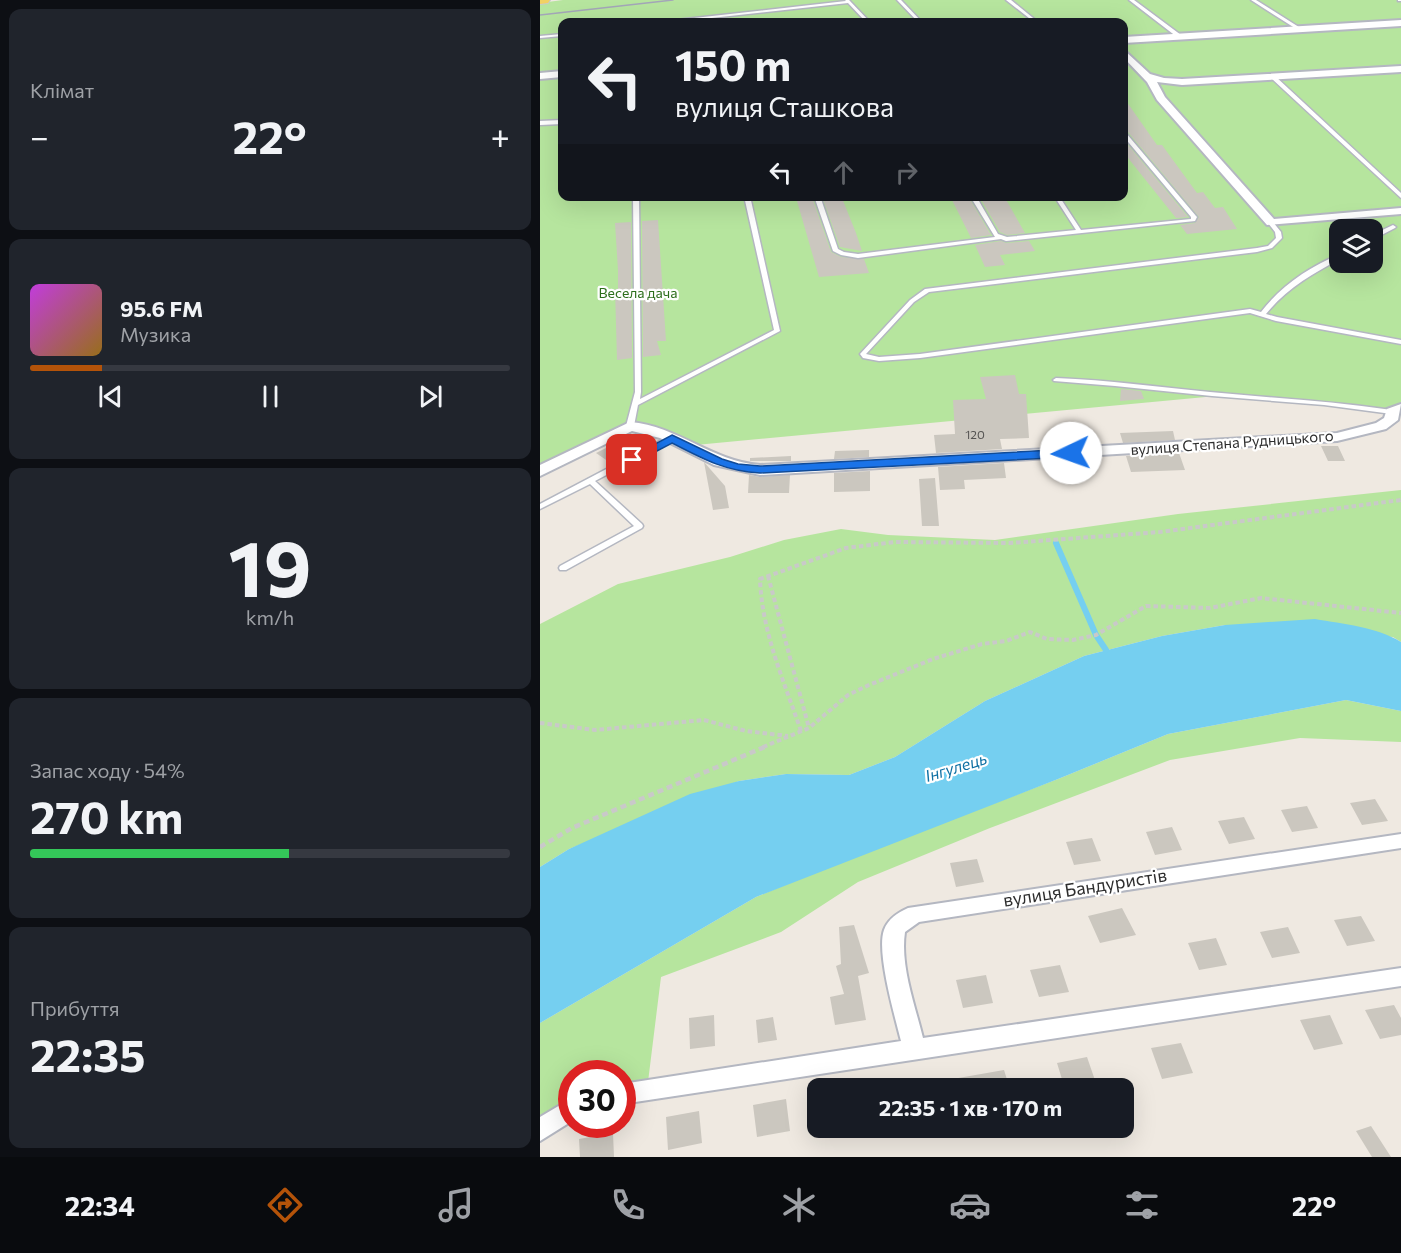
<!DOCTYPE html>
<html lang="uk">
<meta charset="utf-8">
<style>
:root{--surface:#171b24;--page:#20242c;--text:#f1f3f6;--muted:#9ea1a6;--line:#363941;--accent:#b45309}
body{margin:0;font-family:Commissioner,sans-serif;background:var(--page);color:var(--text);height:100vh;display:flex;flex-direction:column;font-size:22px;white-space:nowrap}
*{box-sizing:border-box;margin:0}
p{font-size:20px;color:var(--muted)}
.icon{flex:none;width:33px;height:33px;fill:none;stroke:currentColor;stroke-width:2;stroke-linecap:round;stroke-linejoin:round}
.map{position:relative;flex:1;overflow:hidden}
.details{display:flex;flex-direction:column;gap:9px;padding:9px;background:#0d0f14;width:540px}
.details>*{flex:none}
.hud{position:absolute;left:18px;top:18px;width:570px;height:183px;border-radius:12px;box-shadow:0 6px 24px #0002;background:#171b24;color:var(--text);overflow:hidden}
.buttons{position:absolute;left:789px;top:219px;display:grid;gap:12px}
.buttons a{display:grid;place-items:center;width:54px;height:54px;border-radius:12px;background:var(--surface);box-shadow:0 6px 24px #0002;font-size:30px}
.speed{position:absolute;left:18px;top:1060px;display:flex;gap:12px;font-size:30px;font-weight:700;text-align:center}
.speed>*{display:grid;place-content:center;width:78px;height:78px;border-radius:50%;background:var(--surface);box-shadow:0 6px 24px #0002;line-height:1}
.speed .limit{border:9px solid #d22;background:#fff;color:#111}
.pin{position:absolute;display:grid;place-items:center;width:51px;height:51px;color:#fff;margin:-26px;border-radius:12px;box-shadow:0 3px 9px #0006}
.me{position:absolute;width:66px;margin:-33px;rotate:267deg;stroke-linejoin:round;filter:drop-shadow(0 0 4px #0008)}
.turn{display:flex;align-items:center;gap:21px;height:126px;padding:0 18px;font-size:27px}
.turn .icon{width:78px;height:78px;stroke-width:2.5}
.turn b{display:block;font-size:42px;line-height:51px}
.lanes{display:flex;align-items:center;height:57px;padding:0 18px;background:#0003;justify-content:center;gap:30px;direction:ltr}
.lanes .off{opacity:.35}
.big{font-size:45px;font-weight:700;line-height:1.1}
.details .tile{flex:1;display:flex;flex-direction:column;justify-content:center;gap:9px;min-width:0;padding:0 21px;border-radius:12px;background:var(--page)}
.details .dial{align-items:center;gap:0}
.dial b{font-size:78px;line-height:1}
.song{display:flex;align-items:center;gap:18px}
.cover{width:72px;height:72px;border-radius:9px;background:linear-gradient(135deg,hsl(290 70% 55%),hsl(40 70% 35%))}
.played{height:6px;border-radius:3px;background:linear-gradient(90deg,var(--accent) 15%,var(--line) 15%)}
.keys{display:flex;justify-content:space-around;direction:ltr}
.heat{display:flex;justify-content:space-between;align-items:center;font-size:33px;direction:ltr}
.charge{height:9px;border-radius:4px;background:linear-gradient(90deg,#34c759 54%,var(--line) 0)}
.trip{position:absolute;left:267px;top:1078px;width:327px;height:60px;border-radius:12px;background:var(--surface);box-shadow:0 6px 24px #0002;font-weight:700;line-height:60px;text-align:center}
.dock{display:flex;height:96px;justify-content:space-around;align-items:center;background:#090b0e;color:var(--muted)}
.dock .icon{width:42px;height:42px}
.dock .on{color:var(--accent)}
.dock b{font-size:27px;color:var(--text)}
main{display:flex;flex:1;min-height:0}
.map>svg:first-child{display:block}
.green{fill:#b6e59e;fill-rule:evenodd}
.water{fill:#75cff0}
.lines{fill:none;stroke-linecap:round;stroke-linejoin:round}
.stream{stroke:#75cff0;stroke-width:6}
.building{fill:#cbc7bf}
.lane-casing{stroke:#b4b7c1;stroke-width:3}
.street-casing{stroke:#b4b7c1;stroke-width:4}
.primary-casing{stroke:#c9c9c9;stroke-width:2}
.path-far1{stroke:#c9c9c9;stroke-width:4;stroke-dasharray:4.5 3;stroke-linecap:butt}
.path{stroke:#c9c9c9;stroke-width:4.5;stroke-dasharray:6 4;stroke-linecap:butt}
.lane{fill:#fff;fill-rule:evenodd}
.street{fill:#fff;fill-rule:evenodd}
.primary{fill:#f2d163;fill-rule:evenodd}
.tram{stroke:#a3a6b8;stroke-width:1.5}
.route{fill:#1a73e8;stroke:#114b97;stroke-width:1.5}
.labels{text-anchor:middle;stroke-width:4.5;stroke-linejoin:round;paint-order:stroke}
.number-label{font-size:12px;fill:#555452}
.far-park-label{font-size:14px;fill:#2c6e1b;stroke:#fff}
.street-label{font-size:15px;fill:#2e2e2e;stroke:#fff}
.water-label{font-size:16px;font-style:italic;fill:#0d6fa3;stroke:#fff}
.near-street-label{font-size:18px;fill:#2e2e2e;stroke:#fff}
</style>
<main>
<section class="details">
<div class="tile"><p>Клімат</p>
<div class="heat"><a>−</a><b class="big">22°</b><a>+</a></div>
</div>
<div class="tile">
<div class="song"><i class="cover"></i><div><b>95.6 FM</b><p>Музика</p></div></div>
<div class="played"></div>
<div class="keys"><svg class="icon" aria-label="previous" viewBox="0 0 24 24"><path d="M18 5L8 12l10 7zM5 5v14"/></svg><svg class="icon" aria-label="pause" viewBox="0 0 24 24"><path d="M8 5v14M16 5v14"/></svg><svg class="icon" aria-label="next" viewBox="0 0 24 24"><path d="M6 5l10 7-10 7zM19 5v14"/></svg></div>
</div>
<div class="tile dial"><b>19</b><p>km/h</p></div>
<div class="tile"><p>Запас ходу · 54%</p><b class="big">270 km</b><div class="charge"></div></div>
<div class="tile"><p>Прибуття</p><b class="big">22:35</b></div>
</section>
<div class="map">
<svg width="861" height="1157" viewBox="0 0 861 1157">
<rect width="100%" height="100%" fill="#efe9e1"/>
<path class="green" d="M23,0H861V408L852,412L687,395L145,446L90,426L0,471V3ZM22,22H584V196H22ZM800,230H832V262H800Z
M861,490V642L853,637L685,625L622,636L544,656L445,701L355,757L309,775L246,774L199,781L29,849L0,867V624L78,584L190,557L244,540L301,529L348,535L455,540L638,514Z
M806,700L861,711V742L760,738L630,760L450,828L318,882L241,932L121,977L107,1090L83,1094L82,1074H32L31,1108L0,1130V1023L216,897L313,857L518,779L628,734Z"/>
<path class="water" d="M775,619C803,624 837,627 861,642V711L806,700L628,734L518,779L216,897L0,1023V867L29,849L150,794L199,781L246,774L309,775L355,757L445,701L544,656L622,636L685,625Z"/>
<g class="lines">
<path class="stream" d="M516,543L556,635L566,650"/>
</g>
<path class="building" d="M584,98L617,145H622L657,193L663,192L675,208L683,207L697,229L647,234L640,225L655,223L659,217L588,132L584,130Z
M584,140L648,217L636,218L584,153Z
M424,196H428L451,235L431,238L411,198Z
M439,196H464L485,233L467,235L460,232Z
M302,198L316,233L322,251L300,247L283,199Z
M273,200L291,252L301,257L324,259L329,273L279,277L257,201Z
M118,220L126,341H117L121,355L103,357L102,221Z
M91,222L92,358L77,360L75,289H78V270L75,223Z
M461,241L466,243L489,241L495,251L460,255L465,265L445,267L435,245Z
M475,375L479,394H486L489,438L460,439L462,449L396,453L394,435L415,434L413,400L446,399L440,377Z
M581,389L601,391L604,399L580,401Z
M633,431L635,440L583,443L580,433Z
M544,434L549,435L551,444L508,447L506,436Z
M80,441L95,451L72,464L56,453Z
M781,446H798L805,461H788Z
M329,450V457L294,459L295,451Z
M639,453L645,470L591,472L586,456Z
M251,456V461H210V458Z
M555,458L558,470L513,473L510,460Z
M164,462L185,486L189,508L173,510Z
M464,463L466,478L424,480L425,489L400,490L398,467Z
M330,471V491L294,492V473Z
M209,475L220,477L250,475L249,493H208Z
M395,478L399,526H382L379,479Z
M835,799L848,821L822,825L810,803Z
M767,806L778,828L752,832L741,810Z
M704,817L715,839L689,844L678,821Z
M632,827L642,850L615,855L606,832Z
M552,838L561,861L534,865L526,842Z
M437,859L444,882L416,887L410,863Z
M582,908L596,935L560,943L548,916Z
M821,916L835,941L807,946L794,920Z
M314,925L329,973L318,976L326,1020L295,1025L290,997L304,994L296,966L301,964L299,927Z
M748,927L760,953L732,958L720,932Z
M676,938L687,965L659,970L648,943Z
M520,965L529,992L499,997L490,970Z
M446,975L453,1003L423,1008L416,980Z
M854,1005L861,1018V1035L840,1039L825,1010Z
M174,1015L175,1046L150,1049L149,1018Z
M790,1015L803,1044L774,1050L760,1020Z
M233,1017L237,1040L218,1043L216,1020Z
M641,1043L653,1073L622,1079L611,1048Z
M547,1057L558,1089H525L517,1063Z
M464,1070L470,1089H408L407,1080Z
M246,1099L250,1131L217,1137L213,1105Z
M159,1111L162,1143L128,1150L126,1117Z
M831,1126L851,1157H832L816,1131Z
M73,1133L74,1157H40L39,1139Z"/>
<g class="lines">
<g class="lane-casing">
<path id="lane" d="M305,0H309L330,22H326L308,3L135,22H125L127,21L306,1Z
M357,0H361L382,22H378Z
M466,0H471L498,22H494Z
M589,0H594L641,35V37H637Z
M711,0H716L762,29L758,30Z
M858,0H861V1H858Z
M22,34V36L0,38V36Z
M731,76H735L861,193V198L731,78Z
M22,120V124L0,125V121Z
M584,132L586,133L656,216L657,217L655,221L466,241L461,239L318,258L301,255L293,251L274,196H280L298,249L304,252L318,254L455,237L430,196H436L458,234L467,237L536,230L514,196H519L541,230L651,219V217L584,137Z
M93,196H99L101,392L100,399L234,330L204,196H210L240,331L98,405L94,426L90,428L86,426L95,392Z
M731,221L733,222L741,232L742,238L732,248L717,252L389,292L374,302L326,354L339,357L380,354L710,309L721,312C741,286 769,267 800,254V259C772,274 746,289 726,314L737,317L861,340V344L736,321L710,313L380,358L339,361L323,358L320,354L370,300L385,289L717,248L728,246L736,238L735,232L728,223Z
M853,225L856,227L855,228L832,240V235Z
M516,378C568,380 619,387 670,392C731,398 792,401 852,410L856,412L852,414L784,405L672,396L575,386L514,381L513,380Z
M129,436H132L136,438L55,481L102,524L103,526L102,528L26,570H20L19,568L20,566L94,526L50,484L0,509V504Z"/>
</g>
<g class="street-casing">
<path id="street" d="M861,20V26L584,43V37Z
M584,50L610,74L624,78L642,79L861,66V72L642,85L617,82L625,97L734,219L861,208V214L727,225L617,100L607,82L584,58Z
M22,71V77L0,79V73Z
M861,404L858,420L846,429L797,441L220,475L174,465L120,438L92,431L0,476V465L90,422C138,426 171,461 220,465L797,433L836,423L844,418L847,409Z
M861,834V848L379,922L365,932C360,966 375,1005 383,1038L861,968V986L82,1104V1084L361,1041C355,1017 336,952 344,930C348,919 357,913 368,908Z
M32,1098V1121L0,1141V1117Z"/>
</g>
<g class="primary-casing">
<path id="primary" d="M0,0H10L8,3L0,4Z"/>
</g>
<path class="path-far1" d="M228,576L269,728
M0,723L55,730L164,720L206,731L248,736
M261,731C244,681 222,633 220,579L306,548L355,542L470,543L620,532L861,500
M223,747L269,728L308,695L329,685L393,659L442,644L466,641L490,632L507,639L533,640L556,635L606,606L670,608L721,598L861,613"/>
<path class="path" d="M0,847L32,828L227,746"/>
<use href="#lane" class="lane"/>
<use href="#street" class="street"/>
<use href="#primary" class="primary"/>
<path class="tram" d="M0,15L133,0"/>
</g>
<path class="route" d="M132,435L182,459L198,464L220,466L531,449L537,453L531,457L220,473C185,471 163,459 132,443L96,462L92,463L85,460Z"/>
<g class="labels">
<g class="number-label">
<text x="435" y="439">120</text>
</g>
<g class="far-park-label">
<text x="98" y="298">Весела дача</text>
</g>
<g class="street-label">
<text transform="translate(692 443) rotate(-4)" y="5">вулиця Степана Рудницького</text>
</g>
<g class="water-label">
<text transform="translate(416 767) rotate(-17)" y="6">Інгулець</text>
</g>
<g class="near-street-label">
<text transform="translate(545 888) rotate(-9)" y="6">вулиця Бандуристів</text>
</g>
</g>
</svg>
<div class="buttons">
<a><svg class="icon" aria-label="layers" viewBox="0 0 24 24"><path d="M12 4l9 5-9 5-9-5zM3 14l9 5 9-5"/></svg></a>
</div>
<div class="speed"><div class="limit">30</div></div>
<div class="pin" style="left:92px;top:460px;background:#d93025"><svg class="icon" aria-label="arrive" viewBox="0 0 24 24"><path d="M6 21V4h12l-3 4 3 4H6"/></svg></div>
<svg class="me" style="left:531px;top:453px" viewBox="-20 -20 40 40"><circle r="19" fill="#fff"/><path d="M0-13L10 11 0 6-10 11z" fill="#1a73e8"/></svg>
<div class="trip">22:35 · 1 хв · 170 m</div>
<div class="hud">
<div class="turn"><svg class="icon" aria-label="left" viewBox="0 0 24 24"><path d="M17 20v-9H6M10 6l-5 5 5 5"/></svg><div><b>150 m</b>вулиця Сташкова</div></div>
<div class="lanes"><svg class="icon" aria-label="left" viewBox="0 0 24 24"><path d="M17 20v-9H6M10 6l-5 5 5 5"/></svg><svg class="icon off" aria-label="ahead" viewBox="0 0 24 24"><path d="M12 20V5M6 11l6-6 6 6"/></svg><svg class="icon off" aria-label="right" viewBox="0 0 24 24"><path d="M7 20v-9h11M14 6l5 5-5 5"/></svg></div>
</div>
</div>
</main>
<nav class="dock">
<b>22:34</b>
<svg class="icon on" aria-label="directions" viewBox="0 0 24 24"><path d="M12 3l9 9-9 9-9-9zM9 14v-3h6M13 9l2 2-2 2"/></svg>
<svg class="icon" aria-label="music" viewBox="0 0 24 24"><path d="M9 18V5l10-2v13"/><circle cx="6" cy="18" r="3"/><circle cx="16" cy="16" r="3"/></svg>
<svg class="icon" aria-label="phone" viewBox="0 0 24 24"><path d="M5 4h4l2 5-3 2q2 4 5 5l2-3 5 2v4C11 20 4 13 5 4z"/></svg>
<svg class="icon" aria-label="climate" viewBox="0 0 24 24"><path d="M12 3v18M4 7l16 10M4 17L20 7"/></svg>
<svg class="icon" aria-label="car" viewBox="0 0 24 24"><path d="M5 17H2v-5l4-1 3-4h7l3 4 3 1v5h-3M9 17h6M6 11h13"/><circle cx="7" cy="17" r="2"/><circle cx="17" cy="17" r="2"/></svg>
<svg class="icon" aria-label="filters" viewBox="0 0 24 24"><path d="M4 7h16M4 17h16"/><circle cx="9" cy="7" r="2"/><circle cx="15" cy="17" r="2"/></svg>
<b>22°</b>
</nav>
